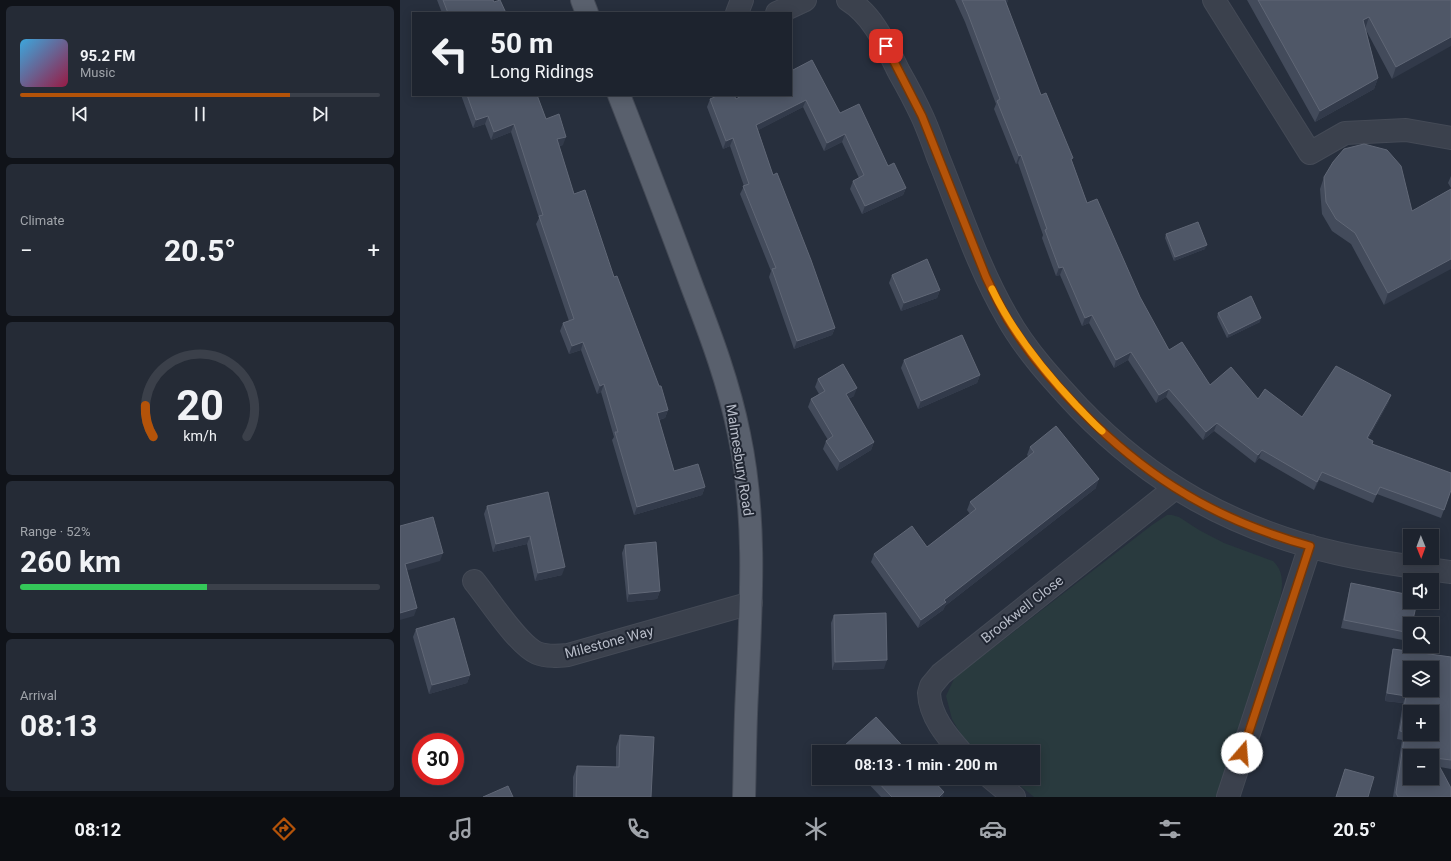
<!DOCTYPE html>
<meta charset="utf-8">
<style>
:root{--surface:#1d232e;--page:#252b36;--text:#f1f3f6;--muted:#a0a4aa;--line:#3b404a;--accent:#b45309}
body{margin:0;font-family:Roboto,sans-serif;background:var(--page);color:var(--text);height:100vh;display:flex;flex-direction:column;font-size:15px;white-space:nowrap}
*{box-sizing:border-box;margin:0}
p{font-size:13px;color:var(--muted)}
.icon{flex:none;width:22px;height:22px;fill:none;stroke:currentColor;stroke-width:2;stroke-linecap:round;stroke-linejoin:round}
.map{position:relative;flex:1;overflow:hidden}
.sheet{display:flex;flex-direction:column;gap:6px;padding:6px;background:#101319;width:400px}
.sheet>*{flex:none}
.hud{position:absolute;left:12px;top:12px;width:380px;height:84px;border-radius:0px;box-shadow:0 2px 10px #0003,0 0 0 1px var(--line);background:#1d232e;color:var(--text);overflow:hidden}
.needle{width:26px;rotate:179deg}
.tools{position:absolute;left:1003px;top:529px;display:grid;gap:8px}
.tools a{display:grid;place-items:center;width:36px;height:36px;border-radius:0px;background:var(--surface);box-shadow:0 2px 10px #0003,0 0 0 1px var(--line);font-size:20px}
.speed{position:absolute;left:12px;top:733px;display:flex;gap:8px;font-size:20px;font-weight:700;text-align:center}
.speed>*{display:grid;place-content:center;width:52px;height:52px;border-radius:50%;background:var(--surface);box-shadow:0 2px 10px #0003,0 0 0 1px var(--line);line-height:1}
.speed .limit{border:6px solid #d22;background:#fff;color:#111}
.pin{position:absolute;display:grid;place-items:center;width:34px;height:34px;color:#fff;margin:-17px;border-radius:8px;box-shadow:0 2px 6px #0006}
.me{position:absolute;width:44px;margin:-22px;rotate:18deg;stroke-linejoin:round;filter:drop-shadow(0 0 3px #0008)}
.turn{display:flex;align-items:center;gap:14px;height:84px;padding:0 12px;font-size:18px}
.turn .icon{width:52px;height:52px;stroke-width:2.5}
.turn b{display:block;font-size:28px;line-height:34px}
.big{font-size:30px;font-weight:700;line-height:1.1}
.sheet .widget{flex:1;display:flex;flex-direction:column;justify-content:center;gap:6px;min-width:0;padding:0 14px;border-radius:6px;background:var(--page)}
.sheet .dial{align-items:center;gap:0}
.dial svg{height:104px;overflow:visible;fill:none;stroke:var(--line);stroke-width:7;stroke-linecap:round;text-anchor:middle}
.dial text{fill:var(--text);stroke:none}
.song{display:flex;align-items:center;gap:12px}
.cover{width:48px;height:48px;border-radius:6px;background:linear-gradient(135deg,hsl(200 70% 55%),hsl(340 70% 35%))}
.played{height:4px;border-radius:2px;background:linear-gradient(90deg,var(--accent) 75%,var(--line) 75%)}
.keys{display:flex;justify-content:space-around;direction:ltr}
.heat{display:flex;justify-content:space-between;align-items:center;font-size:22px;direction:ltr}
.charge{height:6px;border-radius:3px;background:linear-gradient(90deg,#34c759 52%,var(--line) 0)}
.trip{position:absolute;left:412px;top:745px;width:228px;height:40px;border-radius:0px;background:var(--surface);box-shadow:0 2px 10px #0003,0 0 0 1px var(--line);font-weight:700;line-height:40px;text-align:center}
.tabs{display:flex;height:64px;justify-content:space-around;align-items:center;background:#0c0e12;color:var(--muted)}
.tabs .icon{width:28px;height:28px}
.tabs .on{color:var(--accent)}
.tabs b{font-size:18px;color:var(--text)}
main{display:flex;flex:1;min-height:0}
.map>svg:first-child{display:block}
.green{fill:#293a3e}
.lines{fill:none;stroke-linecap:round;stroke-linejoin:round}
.minor-casing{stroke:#444a56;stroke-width:24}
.major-casing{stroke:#444a56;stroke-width:24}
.minor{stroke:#3b414d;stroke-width:22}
.major{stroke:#59606d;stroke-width:22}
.wall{fill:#434b5b}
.shaded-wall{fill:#323a4a}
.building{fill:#4f5767;stroke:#606776;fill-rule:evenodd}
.route-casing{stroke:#753606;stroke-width:10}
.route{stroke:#b45309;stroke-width:7}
.slow{stroke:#f59e0b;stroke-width:7}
.labels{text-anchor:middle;stroke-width:4;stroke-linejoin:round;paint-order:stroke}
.street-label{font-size:14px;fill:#b7bcc8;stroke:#202632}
</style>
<main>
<section class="sheet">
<div class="widget">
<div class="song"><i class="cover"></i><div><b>95.2 FM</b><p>Music</p></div></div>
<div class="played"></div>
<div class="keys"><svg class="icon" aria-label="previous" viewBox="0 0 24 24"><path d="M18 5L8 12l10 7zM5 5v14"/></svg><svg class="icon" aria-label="pause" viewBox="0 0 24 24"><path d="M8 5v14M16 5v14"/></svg><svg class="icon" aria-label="next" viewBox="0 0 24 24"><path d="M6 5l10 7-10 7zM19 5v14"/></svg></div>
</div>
<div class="widget"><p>Climate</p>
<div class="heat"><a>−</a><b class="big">20.5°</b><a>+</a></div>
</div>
<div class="widget dial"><svg viewBox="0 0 100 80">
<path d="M14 69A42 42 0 1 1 86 69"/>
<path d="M14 69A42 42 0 0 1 8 45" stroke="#b45309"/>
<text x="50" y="56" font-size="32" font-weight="700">20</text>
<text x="50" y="72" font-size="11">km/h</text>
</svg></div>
<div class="widget"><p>Range · 52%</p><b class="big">260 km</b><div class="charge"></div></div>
<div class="widget"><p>Arrival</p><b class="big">08:13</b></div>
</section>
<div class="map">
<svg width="1051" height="797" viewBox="0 0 1051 797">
<rect width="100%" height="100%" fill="#272f3d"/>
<path class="green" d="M767,515H772L779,517L799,530L824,543L873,561C884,571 883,585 880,599L816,797H634L611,778H633V752H580L563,738L552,719L546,696L555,677L752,525Z"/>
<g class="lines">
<g class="minor-casing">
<path id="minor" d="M448,0C474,16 486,46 499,72C507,86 515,101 522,116C528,129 533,143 538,157C560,211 578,267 607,317C626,351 653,380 679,408C752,484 834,529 936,553C974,562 1013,567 1051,572
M814,0L910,153L945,133L1006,130L1051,138
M337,13L342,0
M377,13L405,0
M74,581C88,598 118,645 137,653C147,657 158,656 168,655L351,603
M561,752C546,735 530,716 529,693L531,686L541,674L775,488
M591,778L614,797
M828,797L910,546"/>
</g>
<g class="major-casing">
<path id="major" d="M182,0L187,13
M219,95C244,159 269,224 293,289C311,336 329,384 339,434C357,519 351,606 347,692C345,727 345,762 344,797"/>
</g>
<use href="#minor" class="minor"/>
<use href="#major" class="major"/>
</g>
<path class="wall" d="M37,0H93L94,2L106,13H42Z
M555,0H608L606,5L641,95L672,161L687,203L769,350L810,385L858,399L902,417L991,395L988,403L968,439L972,444L1051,490L1041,518L977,494L973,503L919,480L914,490L859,458L855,463L814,431L803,440L766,397L756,403L728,360L714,368L689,323L682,326L660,275L656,276L642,238L643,235L618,163L616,164L594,109L596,104L565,22Z
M847,0H1051L992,79L966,30L978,78L974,89L915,122Z
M391,71L440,113L488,166L506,188L503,195L462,214L450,189L453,181L459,178L442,142L424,151L403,107L358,130L373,175L435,328L432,335L394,349L369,277L371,271L340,194L344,186L330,146L323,149L307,107L310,99H336Z
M61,95H137L146,119L163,145L159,146L174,194L214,277L268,410L265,418L259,420L274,471L305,487L302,495L234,515L212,440L214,437L201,392L197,394L181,350L169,354L160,331L163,323L169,321L136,224L139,218L111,132L91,140L85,124L73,128Z
M1051,176V188L1048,183Z
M924,177L1012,211L1051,189L984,305L951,244L932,231L922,214L920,189Z
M766,234L805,249L774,261L765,238Z
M492,275L540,290L537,298L501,311L489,283Z
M818,313L860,322L827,338L817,317Z
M504,360L580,375L577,383L518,409L501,368Z
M418,379L454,396L448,399L474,442L471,450L437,471L423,449L426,441L428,440L408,407L411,399L419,394L415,387Z
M630,447L696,488L545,606L543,610L518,628L471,562L474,554L527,547L570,514L567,510L570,502L629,457L627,455Z
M148,492L162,575L135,581L127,544L93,552L84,514L87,506Z
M225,545L260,591L257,599L227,602L222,553Z
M951,583L1010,633L1008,641L941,628L949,591Z
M434,615L484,669L432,670L431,623Z
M16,629L70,675L67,683L29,694L13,637Z
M993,649L1051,657V769L1040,767L1051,797H993L1002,740L997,739L1003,703L985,701L991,657Z
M220,735L251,797H173V777L177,766L216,767V747Z
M444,746L508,752H442Z
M463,778H531L543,797H481Z"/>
<path class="shaded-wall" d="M605,0H608L606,6Z
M969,17L965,29L963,20Z
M1051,37V46L992,79L996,67Z
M978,78L974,89L915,122L920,111Z
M406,100L403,107L353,133L356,125Z
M88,116L85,124L73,128L76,120Z
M114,124L111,132L91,140L94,132Z
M445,134L442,142L424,151L427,143Z
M166,137L163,145L154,147L157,139Z
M333,138L330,146L323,149L326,141Z
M621,155L618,163L616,164L619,156Z
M506,188L503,195L462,214L465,206Z
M807,245L805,249L774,261L775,257Z
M1051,259V269L984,305L988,293Z
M663,267L660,275L656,276L659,268Z
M540,290L537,298L501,311L504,303Z
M692,315L689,323L682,326L685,318Z
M861,318L860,322L827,338L829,334Z
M435,328L432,335L394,349L397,341Z
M183,342L181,350L169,354L172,346Z
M731,352L728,360L714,368L716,360Z
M580,375L577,383L518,409L521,401Z
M204,384L201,392L197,394L200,386Z
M457,388L454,396L443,402L446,394Z
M769,389L766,397L756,403L759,395Z
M991,395L988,403L964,446L967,438Z
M268,410L265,418L254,421L257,413Z
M817,423L814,431L803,440L806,432Z
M474,442L471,450L437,471L440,462Z
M862,450L859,458L855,463L858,455Z
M922,472L919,480L914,490L917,482Z
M699,479L696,488L545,606L543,610L518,628L521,620L544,600Z
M305,487L302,495L234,515L237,507Z
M130,536L127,544L93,552L96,544Z
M43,553L40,561L2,572L5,564Z
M165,567L162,575L135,581L138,573Z
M260,591L257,599L227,602L229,594Z
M17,608L14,616L0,620V613Z
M487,660L484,669L432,670L435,662Z
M70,675L67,683L29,694L32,685Z
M987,693L1006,696L1003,703L985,701Z
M544,792L543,797H539Z"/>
<path class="building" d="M43,0H93L94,2L100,0L106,13H48Z
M562,0H605L641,95L646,93L673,158L671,159L687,203L697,199L740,297L769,350L782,342L810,385L831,367L858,399L865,389L902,417L936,366L991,395L967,438L973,441L972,444L1051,473V490L1044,510L980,487L976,495L922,472L917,482L862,450L858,455L817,423L806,432L769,389L759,395L731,352L716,360L692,315L685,318L663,267L659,268L645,230L647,229L621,155L619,156L597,101L600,99L568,14Z
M858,0H1051V37L996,67L969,17L963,20L978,78L920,111Z
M412,60L440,113L459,104L488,166L494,163L506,188L465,206L453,181L464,175L445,134L427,143L406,100L356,125L373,175L377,173L411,260L435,328L397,341L372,269L376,268L343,186L349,184L333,138L326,141L310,99L319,95H334L336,99L343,95H391V71Z
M67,95H137L146,119L159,114L166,137L157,139L174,194L185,190L214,277L217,276L259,386H261L268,410L257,413L274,471L298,464L305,487L237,507L215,432H218L204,384L200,386L183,342L172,346L163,323L174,319L139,216L143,215L114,124L94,132L88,116L76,120Z
M964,144L987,150L1001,166L1012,211L1051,189V259L988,293L955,233L936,219L926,202L924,177L933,162L944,149Z
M798,222L807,245L775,257L766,234Z
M527,259L540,290L504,303L492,275Z
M851,296L861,318L829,334L818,313Z
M562,335L580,375L521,401L504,360Z
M443,364L457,388L446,394L474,442L440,462L426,441L433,436L411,399L425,391L418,379Z
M656,426L699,479L544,600L546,602L521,620L474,554L512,526L527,547L576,509L570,502L634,452L630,447Z
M148,492L165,567L138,573L130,536L96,544L87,506Z
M33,517L43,553L5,564L17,608L0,613V526Z
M256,542L260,591L229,594L225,545Z
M951,583L1010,595V602H1017L1012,624H1010V633L944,620Z
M486,613L487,660L435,662L434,615Z
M54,618L70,675L32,685L16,629Z
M993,649L1051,657V760L1035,758L1051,788V797H998L996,793L1005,732L1000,731L1006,696L987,693ZM1010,668H1032V690H1010ZM1010,712H1032V734H1010ZM1010,756H1032V778H1010Z
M476,717L508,752H450L444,746Z
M220,735L254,737L251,797H176L177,766L219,767Z
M945,769L974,777L968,797H936Z
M474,778H531L544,792L539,797H492Z
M108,786L113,797H83Z"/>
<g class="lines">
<g class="route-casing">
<path id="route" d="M486,46L522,116L586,277C593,292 600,306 608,320C646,382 714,449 774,487C816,514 863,533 910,546L842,753"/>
</g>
<use href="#route" class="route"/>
<path class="slow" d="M592,289C613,333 643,370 676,405C685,414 693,423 702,431"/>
</g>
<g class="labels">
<g class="street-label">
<text transform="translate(340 460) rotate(81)" y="5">Malmesbury Road</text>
<text transform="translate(622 609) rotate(-38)" y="5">Brookwell Close</text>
<text transform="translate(209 642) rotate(-15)" y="5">Milestone Way</text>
</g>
</g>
</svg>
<div class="tools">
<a><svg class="needle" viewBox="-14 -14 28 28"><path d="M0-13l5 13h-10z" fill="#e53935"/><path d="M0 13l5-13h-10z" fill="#a0a4aa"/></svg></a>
<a><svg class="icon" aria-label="sound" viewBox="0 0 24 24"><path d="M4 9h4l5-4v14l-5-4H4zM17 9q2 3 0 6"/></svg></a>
<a><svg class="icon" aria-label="search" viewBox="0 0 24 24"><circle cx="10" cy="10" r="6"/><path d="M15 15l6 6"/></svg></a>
<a><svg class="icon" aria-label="layers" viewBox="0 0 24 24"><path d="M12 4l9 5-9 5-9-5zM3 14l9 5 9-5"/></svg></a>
<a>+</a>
<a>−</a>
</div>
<div class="speed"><div class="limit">30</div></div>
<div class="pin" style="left:486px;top:46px;background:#d93025"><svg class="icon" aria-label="arrive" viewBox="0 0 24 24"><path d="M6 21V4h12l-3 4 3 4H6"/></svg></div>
<svg class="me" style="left:842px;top:753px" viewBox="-20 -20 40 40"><circle r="19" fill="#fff"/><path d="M0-13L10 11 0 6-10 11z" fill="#b45309"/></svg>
<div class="trip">08:13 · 1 min · 200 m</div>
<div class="hud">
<div class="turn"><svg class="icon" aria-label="left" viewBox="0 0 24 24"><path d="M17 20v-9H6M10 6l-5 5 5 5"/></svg><div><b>50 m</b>Long Ridings</div></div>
</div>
</div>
</main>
<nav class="tabs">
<b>08:12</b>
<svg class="icon on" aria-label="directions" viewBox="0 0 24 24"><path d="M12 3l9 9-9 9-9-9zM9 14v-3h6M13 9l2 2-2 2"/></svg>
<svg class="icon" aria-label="music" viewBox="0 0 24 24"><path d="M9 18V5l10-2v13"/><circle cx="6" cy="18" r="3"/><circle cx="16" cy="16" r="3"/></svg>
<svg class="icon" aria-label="phone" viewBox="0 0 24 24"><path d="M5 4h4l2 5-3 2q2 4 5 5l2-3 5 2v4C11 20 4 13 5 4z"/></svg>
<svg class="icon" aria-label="climate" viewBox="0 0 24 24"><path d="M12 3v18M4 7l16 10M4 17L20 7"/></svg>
<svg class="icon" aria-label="car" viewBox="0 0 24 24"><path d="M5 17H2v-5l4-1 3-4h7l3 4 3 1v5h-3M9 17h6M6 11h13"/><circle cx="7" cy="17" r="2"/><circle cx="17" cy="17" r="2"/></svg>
<svg class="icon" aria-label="filters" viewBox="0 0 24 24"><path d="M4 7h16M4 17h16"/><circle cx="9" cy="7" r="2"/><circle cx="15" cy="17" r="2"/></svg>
<b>20.5°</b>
</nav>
